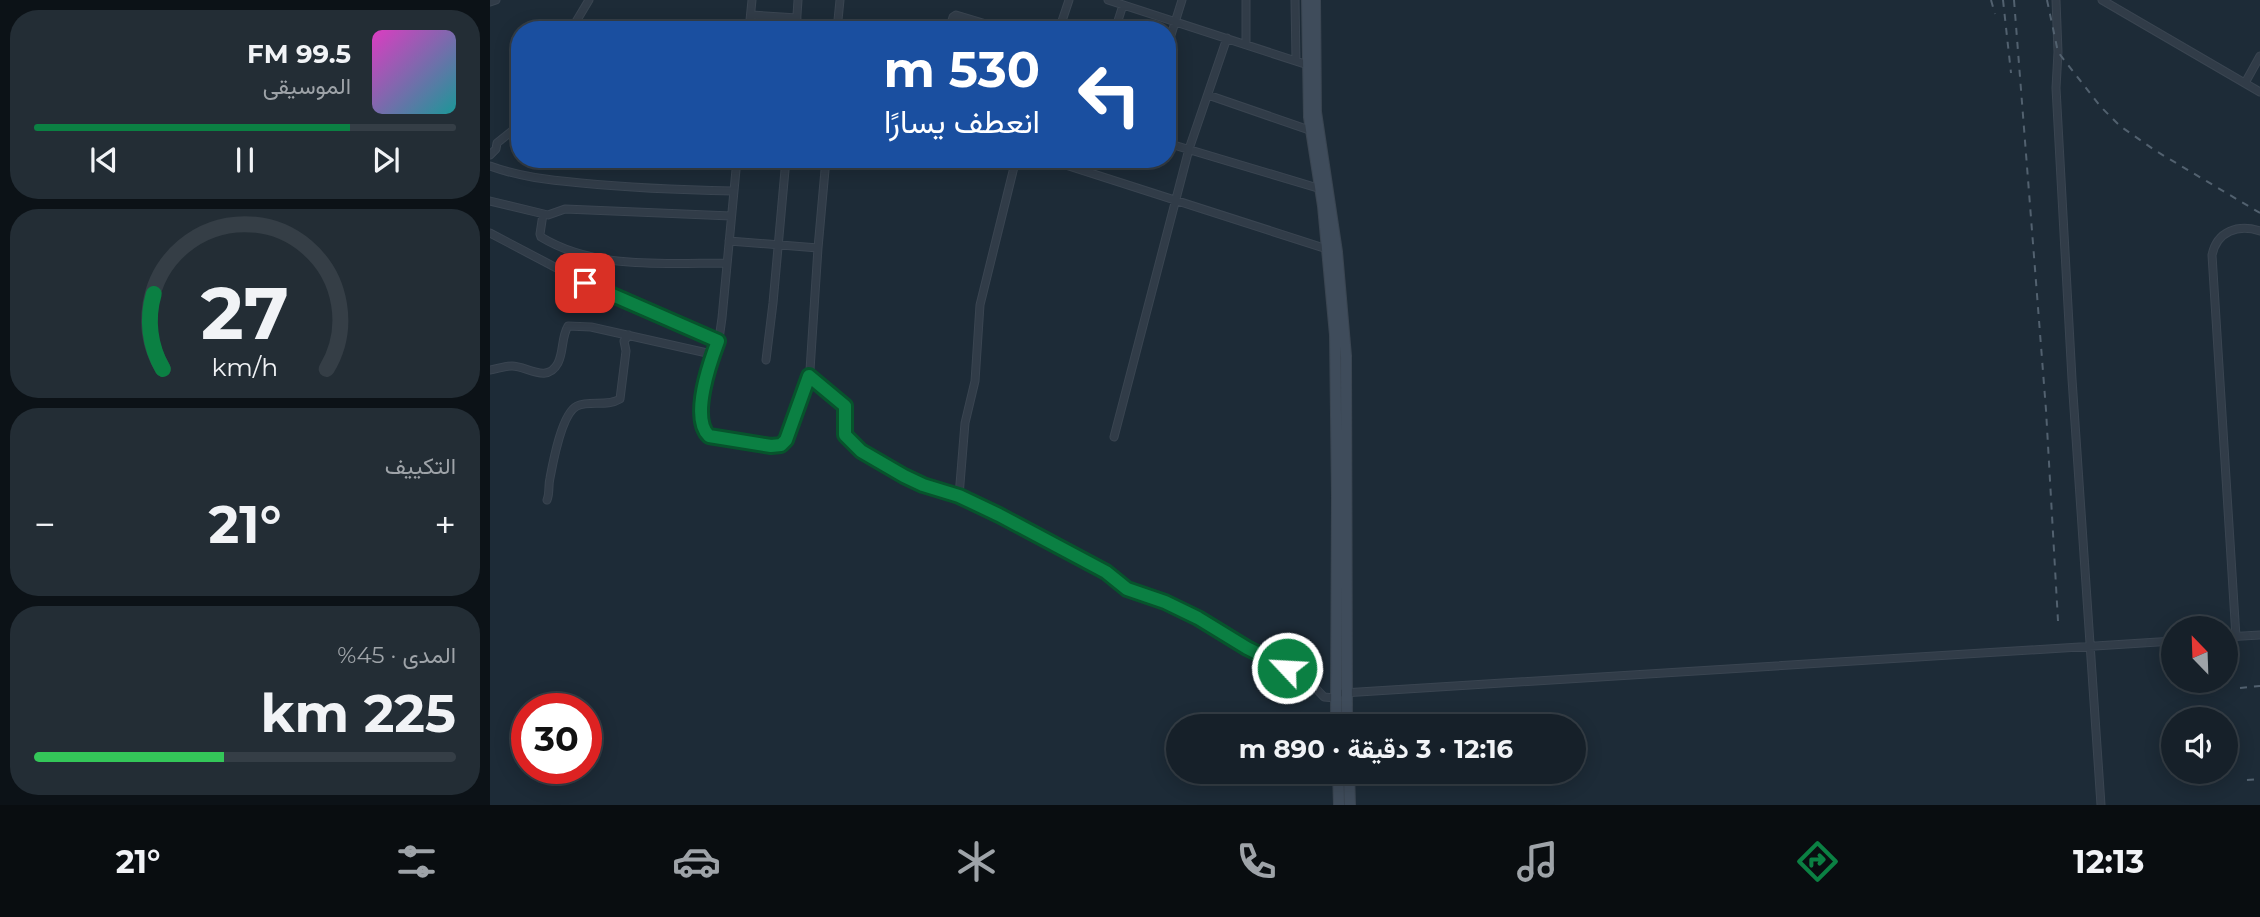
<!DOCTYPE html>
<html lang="ar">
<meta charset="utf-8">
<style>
:root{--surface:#162029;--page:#232d35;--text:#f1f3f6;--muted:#9ea3a8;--line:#353e46;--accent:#0b8043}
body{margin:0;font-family:Montserrat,Vazirmatn,sans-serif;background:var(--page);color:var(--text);direction:rtl;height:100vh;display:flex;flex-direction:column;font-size:26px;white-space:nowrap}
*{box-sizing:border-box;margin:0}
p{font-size:23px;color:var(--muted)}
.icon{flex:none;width:38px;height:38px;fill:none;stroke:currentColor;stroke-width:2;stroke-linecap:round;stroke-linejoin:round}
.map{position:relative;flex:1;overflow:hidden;direction:ltr}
.drawer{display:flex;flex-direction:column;gap:10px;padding:10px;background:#0c1217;width:490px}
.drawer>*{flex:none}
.hud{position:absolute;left:21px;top:21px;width:665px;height:147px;border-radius:28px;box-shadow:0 4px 18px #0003,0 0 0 2px var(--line);direction:rtl;background:#1a4fa0;color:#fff;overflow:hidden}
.needle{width:46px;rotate:337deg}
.controls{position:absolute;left:1671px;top:616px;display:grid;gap:14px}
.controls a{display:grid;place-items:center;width:77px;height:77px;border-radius:50%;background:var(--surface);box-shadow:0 4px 18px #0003,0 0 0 2px var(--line);font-size:35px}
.speed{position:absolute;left:21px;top:693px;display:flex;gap:14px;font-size:35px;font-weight:700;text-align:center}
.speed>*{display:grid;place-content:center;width:91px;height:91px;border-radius:50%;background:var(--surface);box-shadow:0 4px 18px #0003,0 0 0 2px var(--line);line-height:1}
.speed .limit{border:10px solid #d22;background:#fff;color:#111}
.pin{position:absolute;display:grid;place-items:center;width:60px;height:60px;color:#fff;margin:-30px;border-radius:14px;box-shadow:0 4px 10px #0006}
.me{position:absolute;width:77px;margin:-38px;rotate:295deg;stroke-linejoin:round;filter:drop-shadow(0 0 5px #0008)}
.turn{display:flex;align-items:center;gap:24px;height:147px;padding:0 21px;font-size:32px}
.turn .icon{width:91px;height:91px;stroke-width:2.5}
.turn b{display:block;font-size:49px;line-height:60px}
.big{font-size:52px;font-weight:700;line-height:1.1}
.drawer .widget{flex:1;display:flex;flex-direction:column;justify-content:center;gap:10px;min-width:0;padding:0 24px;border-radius:28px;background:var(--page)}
.drawer .dial{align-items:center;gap:0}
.dial svg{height:182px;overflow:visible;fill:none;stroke:var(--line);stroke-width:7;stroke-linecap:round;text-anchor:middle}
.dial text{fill:var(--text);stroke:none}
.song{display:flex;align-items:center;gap:21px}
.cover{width:84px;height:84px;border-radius:10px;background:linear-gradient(135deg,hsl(310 70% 55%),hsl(180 70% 35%))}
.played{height:7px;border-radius:4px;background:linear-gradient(90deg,var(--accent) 75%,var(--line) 75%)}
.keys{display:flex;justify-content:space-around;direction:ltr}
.heat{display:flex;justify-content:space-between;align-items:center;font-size:38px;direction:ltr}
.charge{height:10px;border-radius:5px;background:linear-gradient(90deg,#34c759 45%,var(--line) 0)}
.trip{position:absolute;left:676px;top:714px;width:420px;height:70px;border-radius:35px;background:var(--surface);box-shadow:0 4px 18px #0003,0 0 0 2px var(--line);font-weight:700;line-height:70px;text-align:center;direction:rtl}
.dock{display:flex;height:112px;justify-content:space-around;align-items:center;background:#090d10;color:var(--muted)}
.dock .icon{width:49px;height:49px}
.dock .on{color:var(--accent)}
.dock b{font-size:32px;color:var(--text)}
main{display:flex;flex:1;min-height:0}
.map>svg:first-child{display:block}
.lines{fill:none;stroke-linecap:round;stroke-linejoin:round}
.minor-casing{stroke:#3a4551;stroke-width:9}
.secondary-casing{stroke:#3a4551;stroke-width:12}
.minor{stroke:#313c48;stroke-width:7}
.secondary{stroke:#3f4c5b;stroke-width:10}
.rail{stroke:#52616f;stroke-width:2;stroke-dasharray:7 7;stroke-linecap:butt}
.route-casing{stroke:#07532c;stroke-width:18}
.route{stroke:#0b8043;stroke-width:12}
</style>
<main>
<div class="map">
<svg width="1770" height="805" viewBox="0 0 1770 805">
<rect width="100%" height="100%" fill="#1d2b37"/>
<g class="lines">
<g class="minor-casing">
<path id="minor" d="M618,0L821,66
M756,0V44
M805,0L806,61
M1566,0L1568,52L1566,88L1582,379L1611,805
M1612,0L1770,92
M0,2L6,0
M261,15L307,18
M81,30L99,0
M259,30L262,0
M306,30L308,0
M347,30L350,0
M459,30L463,17L466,15L516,30
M569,30L579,0
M625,30L633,5
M677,48L692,0
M1755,83L1770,56
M718,95L825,132
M677,143L831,189
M0,155L6,149L7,143L22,131L30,118
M247,159L232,318C231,325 230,332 229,339C224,359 199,418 217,434C226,442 273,446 286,446L291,445L296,440L320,370L328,248L336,159
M557,159L840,250
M0,166C30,177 59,180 91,183C142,188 192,190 243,191
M0,201L58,215L75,209L241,216
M53,214L50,234L51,237C105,270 176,263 237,263
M0,233L95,283L228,341
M239,241L328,248
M276,360L283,303L296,159
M0,370C7,369 15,366 22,366C37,366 57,384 68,363C74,351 71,338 78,326L101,327L217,353L225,351
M319,376L355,406V435L371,451L414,476L433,485L469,496L509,515L616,572L637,589L675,602L708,618L757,648L814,676L834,697L845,698
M624,437L699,149L737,38
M469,496L475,423L485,381L490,305L526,159
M57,500C60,493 58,486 60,478C63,462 72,413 87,406C100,400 117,407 130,399L136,351L134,341L139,335
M1736,637L1770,635
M1746,637L1722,255C1727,231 1748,224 1770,231
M853,693L1684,641"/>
</g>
<g class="secondary-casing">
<path id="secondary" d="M817,0L819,117L833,206L845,335L847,496L846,726
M825,0L826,112L847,252L856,356L857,726
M848,772L849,805
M859,772L860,805"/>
</g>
<use href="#minor" class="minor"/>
<use href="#secondary" class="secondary"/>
<path class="rail" d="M1501,0L1505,14
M1513,0L1521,73
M1524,0L1556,410L1568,621
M1557,0L1568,52L1610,106L1630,126L1666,151L1770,213
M1750,688L1770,686
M1757,780L1770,779"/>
</g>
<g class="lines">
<g class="route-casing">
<path id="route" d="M95,283L228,341C220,362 200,418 219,436L281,446L291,445L296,440L319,376L355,406V435L371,451L414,476L433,485L469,496L509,515L616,572L637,589L675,602L708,618L757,648L797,668"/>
</g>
<use href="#route" class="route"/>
</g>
</svg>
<div class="controls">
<a><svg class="needle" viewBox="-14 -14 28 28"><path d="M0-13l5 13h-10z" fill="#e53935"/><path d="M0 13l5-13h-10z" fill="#9ea3a8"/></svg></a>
<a><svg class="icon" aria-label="sound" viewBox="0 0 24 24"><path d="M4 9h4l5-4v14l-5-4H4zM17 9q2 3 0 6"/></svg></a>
</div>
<div class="speed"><div class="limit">30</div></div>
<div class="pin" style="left:95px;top:283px;background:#d93025"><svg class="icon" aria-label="arrive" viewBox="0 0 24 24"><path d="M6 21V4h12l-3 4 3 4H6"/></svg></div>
<svg class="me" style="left:797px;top:668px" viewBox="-20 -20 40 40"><circle r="17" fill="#0b8043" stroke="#fff" stroke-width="3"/><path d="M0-11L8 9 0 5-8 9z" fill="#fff"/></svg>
<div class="trip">12:16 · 3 دقيقة · 890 m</div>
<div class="hud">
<div class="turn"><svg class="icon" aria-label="left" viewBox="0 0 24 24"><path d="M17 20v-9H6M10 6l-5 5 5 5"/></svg><div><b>530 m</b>انعطف يسارًا</div></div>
</div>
</div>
<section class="drawer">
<div class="widget">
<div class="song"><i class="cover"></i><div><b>99.5 FM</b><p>الموسيقى</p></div></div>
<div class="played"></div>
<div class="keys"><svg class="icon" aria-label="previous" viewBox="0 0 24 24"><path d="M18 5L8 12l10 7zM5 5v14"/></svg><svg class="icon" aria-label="pause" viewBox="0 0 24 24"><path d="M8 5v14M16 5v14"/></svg><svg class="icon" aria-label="next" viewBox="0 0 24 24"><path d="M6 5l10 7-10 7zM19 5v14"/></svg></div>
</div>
<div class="widget dial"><svg viewBox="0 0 100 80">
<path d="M14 69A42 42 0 1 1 86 69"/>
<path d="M14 69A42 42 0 0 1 10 36" stroke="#0b8043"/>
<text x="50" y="56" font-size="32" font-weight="700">27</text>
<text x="50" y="72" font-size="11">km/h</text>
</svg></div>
<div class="widget"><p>التكييف</p>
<div class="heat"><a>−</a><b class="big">21°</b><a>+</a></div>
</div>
<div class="widget"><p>المدى · 45%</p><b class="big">225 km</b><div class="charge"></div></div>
</section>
</main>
<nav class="dock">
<b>12:13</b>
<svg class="icon on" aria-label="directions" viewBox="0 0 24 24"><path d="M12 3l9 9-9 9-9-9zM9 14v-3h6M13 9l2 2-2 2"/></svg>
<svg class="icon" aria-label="music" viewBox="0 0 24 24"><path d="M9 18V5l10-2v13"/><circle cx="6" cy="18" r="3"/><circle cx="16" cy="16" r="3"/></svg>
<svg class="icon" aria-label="phone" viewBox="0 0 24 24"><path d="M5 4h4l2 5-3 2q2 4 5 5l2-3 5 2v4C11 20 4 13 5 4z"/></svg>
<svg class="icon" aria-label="climate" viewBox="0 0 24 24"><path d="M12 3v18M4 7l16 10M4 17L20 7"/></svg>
<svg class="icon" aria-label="car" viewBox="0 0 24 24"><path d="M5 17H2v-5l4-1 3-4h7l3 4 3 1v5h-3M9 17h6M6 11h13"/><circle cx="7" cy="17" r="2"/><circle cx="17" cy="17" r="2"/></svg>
<svg class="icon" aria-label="filters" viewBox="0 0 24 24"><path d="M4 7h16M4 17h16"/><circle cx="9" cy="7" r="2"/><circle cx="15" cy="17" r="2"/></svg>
<b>21°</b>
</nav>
